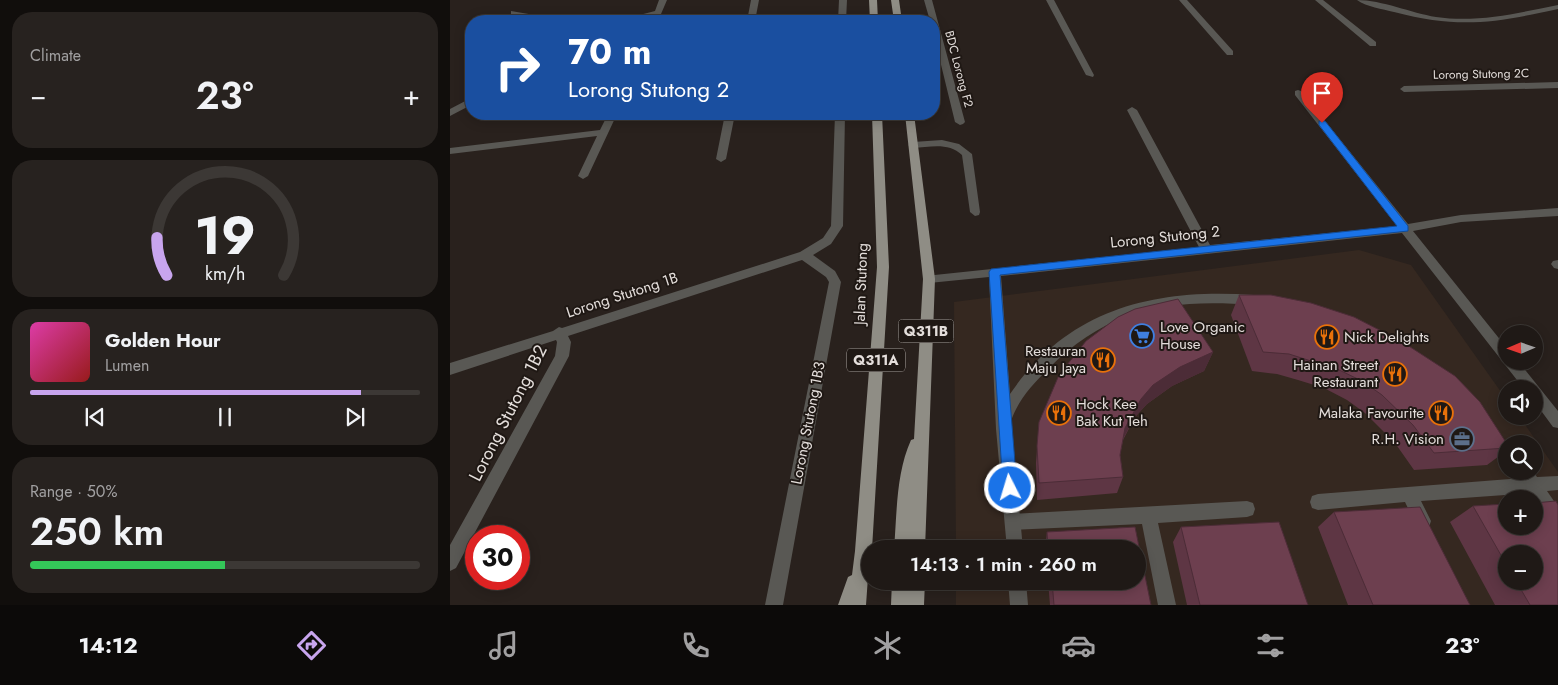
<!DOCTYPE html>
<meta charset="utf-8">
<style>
:root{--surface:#1f1916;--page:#27221f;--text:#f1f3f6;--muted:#a1a0a1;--line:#3c3835;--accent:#c8a5ee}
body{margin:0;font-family:Jost,sans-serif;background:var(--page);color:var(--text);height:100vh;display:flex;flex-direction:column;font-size:19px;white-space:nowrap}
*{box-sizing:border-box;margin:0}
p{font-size:16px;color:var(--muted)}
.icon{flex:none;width:28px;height:28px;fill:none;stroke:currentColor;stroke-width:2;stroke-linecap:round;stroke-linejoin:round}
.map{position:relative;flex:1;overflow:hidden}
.drawer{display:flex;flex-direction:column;gap:12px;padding:12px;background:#110e0c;width:450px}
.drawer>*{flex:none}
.guide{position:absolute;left:15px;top:15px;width:475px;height:105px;border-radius:20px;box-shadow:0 2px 12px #0003,0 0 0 1px var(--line);background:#1a4fa0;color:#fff;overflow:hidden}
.needle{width:32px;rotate:268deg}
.buttons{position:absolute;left:1048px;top:325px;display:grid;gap:10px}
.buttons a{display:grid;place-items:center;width:45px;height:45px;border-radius:50%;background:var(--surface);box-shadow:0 2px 12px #0003,0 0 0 1px var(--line);font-size:25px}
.speed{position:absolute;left:15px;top:525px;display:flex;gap:10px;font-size:25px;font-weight:700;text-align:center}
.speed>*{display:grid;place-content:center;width:65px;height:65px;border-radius:50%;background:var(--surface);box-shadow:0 2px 12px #0003,0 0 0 1px var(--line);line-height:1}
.speed .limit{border:8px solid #d22;background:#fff;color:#111}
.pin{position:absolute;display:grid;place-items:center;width:42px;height:42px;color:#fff;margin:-51px -21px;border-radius:50% 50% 50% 0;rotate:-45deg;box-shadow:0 0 5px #0007}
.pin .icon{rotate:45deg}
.me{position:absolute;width:55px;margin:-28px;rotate:355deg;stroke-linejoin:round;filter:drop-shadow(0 0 4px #0008)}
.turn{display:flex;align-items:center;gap:18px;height:105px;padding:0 20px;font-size:22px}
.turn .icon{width:65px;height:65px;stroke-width:2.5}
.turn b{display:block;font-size:35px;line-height:42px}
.big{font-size:38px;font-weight:600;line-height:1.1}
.drawer .card{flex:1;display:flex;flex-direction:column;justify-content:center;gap:8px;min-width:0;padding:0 18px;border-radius:20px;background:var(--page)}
.drawer .dial{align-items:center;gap:0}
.dial svg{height:130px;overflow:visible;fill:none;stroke:var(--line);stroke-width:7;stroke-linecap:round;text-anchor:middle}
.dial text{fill:var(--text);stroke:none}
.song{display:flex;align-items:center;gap:15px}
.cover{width:60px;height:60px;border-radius:8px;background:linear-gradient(135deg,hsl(320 70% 55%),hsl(0 70% 35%))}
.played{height:5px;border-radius:2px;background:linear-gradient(90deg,var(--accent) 85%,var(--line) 85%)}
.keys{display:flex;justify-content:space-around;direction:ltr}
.heat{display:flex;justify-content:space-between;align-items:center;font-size:28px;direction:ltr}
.charge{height:8px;border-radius:4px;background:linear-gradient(90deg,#34c759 50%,var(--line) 0)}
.trip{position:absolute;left:411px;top:540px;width:285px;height:50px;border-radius:25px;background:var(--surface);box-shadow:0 2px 12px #0003,0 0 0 1px var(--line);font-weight:600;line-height:50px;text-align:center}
.tabs{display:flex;height:80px;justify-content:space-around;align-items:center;background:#0c0a09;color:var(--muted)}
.tabs .icon{width:35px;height:35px}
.tabs .active{color:var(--accent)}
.tabs b{font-size:22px;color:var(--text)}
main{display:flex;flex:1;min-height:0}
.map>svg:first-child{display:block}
.built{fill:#352820;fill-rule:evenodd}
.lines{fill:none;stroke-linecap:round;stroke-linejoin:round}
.lane{fill:#595854;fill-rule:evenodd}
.street{fill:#595854;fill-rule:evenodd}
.primary{fill:#8f8d85;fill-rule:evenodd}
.wall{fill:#5e3644;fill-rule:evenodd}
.shaded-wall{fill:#4c2c37}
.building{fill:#6d3f4f;stroke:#4c2c37}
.route{fill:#1a73e8;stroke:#114b97}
.labels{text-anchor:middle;stroke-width:4;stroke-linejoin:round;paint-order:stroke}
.far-street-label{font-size:12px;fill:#e4dedb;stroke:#1f1814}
.shield{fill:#1f1814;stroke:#a9a39f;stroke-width:1}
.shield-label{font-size:14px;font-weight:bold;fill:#e4dedb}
.street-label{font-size:15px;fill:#e4dedb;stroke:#1f1814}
.poi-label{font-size:15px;fill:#e4dedb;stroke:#1f1814;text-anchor:end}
.near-street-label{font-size:18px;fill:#e4dedb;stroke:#1f1814}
</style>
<main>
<section class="drawer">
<div class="card"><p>Climate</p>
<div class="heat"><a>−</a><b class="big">23°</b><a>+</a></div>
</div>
<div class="card dial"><svg viewBox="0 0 100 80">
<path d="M14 69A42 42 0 1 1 86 69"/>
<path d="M14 69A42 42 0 0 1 8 46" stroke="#c8a5ee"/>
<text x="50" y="56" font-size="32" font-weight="700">19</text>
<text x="50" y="72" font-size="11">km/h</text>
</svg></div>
<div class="card">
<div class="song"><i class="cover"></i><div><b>Golden Hour</b><p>Lumen</p></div></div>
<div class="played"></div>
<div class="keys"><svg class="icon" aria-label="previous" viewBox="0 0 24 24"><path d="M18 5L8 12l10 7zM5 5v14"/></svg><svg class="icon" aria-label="pause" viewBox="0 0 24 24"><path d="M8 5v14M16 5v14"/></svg><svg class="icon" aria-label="next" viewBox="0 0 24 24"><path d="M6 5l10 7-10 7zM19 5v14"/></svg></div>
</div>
<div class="card"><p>Range · 50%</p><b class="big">250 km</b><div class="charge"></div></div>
</section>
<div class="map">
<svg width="1108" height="605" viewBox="0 0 1108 605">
<rect width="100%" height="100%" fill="#29211d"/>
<path class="built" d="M909,250L961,265L1056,399V416H1069L1108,472V605H506V581H688V549H506L504,302ZM1056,444H1084V471H1056ZM1056,499H1084V526H1056ZM1056,554H1084V581H1056Z"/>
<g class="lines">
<path class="lane" d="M907,0C932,0 961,13 986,17C1028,23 1067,13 1108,5V9C1044,23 1009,29 944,12C932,9 917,7 907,0Z
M492,140L509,144L522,154L530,212L529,215L525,216L520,212L512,155C499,142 480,147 463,148L458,145L463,142Z
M1108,260V269L1104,268L1101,264L1103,261Z
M1084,477L1090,480L1092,485L1090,490L1084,493L971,501L981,521L979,527L973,529L967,527L955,502L868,510L862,508L860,502L862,496L868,494Z
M797,501L803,503L805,509L803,515L797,517L708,523L726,605H708L692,524L563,530L557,528L555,522L557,516L563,514Z"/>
<path class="street" d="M209,0H217L208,21H200L202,16L179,21H166L205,11Z
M301,0H309L305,21H297Z
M389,0H397L396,21H388Z
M474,0H482L515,122L513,124L510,125L505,122L484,36V21H480Z
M596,0H604L644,75L643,77L636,75Z
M729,0H737L783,51V55H777Z
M865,0H873L926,42V46H920Z
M61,11L108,19L112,21H97L64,15H61Z
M1108,82V88L954,92L950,89L954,86Z
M848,90L851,91L958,224L1011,215L1108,208V216L1011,222L963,231L1056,347V361H1068L1108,411V428L1103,427L1084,401V389H1074L952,233L551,276L560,394C619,308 705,288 804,295L808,297L810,300L808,303L804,305C720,299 660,307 598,369C583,384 568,400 561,421L573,549H557L546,429L539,277L479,283L475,282L473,279L475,276L749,247L677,110L682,107L687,110L760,245L947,226L845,95V91Z
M21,98V105L0,116V109Z
M158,114H167L138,176L133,179L128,176L147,136L0,154V148L150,130Z
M275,114H285L276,159L271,162L266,159Z
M385,114H395L393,226L381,244L363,255L385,271L391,282L333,605H315L379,282L376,277L352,260L118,336L121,342L119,356L6,568L0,571V545L105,356L107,342L106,340L0,375V363L103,331L109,327L112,328L350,252L373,238L381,226Z
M1066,471H1083L1087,477L1108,476V490L1097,491L1108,507V529L1102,527Z
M558,581H576L578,605H560Z"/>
<path class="primary" d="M419,0H427L428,21H420Z
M441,0H449L452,21H444Z
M422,114H432L439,267L422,549H420L416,605H388L398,577L402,575L405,551L427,267Z
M455,114H464L485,279L475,549H444C447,513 446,473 461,440L464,439L473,279Z
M442,581H475L474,605H441Z"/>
</g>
<path class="wall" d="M789,295L1056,444V451L1037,465L964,470L945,443L915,413L897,400L874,388L848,380L827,374L802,371L781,315Z
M763,352L754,371L722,386L697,404L685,417L673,440L670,455L673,477L667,493L587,500L586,463L589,422Z
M1023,506L1108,605H1045L1000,522ZM1056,554L1084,581H1056Z
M884,512L1020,605H898L868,527Z
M685,527L701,605H600L598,581H688V549H595L597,532Z
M731,527L858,605H737L723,542Z"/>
<path class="shaded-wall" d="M763,352L754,371L722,386L697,404L685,417L669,446L675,428L691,399L703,385L730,367Z"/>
<path class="building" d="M789,295H821L861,303L904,317L951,341L1005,376L1030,402L1057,444H1056V448L984,453L963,425L932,395L912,381L887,369L861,361L839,354L813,352Z
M728,299L763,352L730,367L703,385L691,399L675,428L670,455L673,477L589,483L587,446L589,422L609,375L636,341L668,317L685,309Z
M1106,501L1108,505V605H1080L1066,581H1084V554H1056V564L1023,506L1056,504V526H1084V503Z
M970,507L1020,605H923L884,512Z
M829,522L858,605H750L731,527Z
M685,527L701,605H604L602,581H688V549H598L597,532Z"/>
<path class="route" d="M869,121H875L958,226V231L550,275L567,488L565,493L560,495L555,493L553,488L539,272L541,269L947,226L869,125Z"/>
<defs>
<g id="supermarket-ring" transform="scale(1.25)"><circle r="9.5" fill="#1f1814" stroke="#3f7fe0" stroke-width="1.5"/><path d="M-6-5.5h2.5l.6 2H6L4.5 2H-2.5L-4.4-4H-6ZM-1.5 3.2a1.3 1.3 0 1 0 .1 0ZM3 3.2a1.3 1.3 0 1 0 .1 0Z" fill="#3f7fe0"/></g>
<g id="restaurant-ring" transform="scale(1.25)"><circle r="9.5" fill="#1f1814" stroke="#e8710a" stroke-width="1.5"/><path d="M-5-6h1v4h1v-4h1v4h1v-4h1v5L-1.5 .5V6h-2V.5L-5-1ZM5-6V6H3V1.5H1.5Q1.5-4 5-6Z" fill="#e8710a"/></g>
<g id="office-ring" transform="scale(1.25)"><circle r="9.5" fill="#1f1814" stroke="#5c6f8a" stroke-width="1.5"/><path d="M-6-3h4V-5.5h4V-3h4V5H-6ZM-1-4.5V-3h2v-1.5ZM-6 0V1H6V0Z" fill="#5c6f8a"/></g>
</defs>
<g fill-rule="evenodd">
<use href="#supermarket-ring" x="692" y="336"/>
<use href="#restaurant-ring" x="877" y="337"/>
<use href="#restaurant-ring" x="653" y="360"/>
<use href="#restaurant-ring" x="945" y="374"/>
<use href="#restaurant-ring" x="609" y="413"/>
<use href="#restaurant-ring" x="991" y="413"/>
<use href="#office-ring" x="1012" y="439"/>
</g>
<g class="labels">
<g class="far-street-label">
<text transform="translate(509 69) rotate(75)" y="4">BDC Lorong F2</text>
<text transform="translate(1031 74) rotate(-1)" y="4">Lorong Stutong 2C</text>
</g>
<g class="shield">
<rect x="448.5" y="319.5" width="55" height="23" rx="4"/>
<rect x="397" y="348.5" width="58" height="23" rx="4"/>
</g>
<g class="shield-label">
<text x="476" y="336">Q311B</text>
<text x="426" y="365">Q311A</text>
</g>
<g class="street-label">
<text transform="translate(715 237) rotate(-6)" y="5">Lorong Stutong 2</text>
<text transform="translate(411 284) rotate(-88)" y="5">Jalan Stutong</text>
<text transform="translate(172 295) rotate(-18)" y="5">Lorong Stutong 1B</text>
<text transform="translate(358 423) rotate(-79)" y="5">Lorong Stutong 1B3</text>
</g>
<g class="poi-label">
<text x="710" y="332" text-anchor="start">Love Organic<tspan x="710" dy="17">House</tspan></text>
<text x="894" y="342" text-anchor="start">Nick Delights</text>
<text x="636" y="356">Restauran<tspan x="636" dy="17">Maju Jaya</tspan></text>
<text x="928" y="370">Hainan Street<tspan x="928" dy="17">Restaurant</tspan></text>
<text x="626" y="409" text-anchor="start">Hock Kee<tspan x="626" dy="17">Bak Kut Teh</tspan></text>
<text x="974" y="418">Malaka Favourite</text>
<text x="994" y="444">R.H. Vision</text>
</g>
<g class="near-street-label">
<text transform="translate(58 413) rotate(-63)" y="6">Lorong Stutong 1B2</text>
</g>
</g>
</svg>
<div class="buttons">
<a><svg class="needle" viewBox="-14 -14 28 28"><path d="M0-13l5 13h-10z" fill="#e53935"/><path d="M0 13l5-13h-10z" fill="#a1a0a1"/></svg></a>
<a><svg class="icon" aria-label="sound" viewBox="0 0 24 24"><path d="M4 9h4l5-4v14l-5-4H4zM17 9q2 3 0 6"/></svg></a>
<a><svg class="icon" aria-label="search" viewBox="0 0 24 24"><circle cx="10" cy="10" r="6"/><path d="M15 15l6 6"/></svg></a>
<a>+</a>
<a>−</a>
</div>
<div class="speed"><div class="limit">30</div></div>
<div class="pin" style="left:872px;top:123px;background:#d93025"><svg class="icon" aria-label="arrive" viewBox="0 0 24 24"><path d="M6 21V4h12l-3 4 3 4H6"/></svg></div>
<svg class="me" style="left:560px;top:488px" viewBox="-20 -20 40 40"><circle r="17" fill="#1a73e8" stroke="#fff" stroke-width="3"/><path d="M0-11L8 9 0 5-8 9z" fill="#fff"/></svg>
<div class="trip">14:13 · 1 min · 260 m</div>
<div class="guide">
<div class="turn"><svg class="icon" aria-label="right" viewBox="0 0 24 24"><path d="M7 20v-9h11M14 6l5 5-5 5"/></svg><div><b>70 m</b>Lorong Stutong 2</div></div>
</div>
</div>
</main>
<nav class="tabs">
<b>14:12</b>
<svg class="icon active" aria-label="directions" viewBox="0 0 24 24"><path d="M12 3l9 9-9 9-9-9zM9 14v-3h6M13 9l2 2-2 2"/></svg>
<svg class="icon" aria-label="music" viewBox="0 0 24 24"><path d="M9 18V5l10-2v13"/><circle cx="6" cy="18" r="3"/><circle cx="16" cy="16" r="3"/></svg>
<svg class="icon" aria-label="phone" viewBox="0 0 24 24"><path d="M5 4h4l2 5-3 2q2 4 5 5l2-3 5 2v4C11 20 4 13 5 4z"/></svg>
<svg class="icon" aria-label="climate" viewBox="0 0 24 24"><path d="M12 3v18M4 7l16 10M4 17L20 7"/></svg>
<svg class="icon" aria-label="car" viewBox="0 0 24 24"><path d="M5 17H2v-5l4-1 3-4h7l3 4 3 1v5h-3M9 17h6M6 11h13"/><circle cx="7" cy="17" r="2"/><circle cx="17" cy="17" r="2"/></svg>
<svg class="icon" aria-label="filters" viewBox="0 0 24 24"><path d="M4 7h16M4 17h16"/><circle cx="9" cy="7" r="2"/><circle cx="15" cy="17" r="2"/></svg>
<b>23°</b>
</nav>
